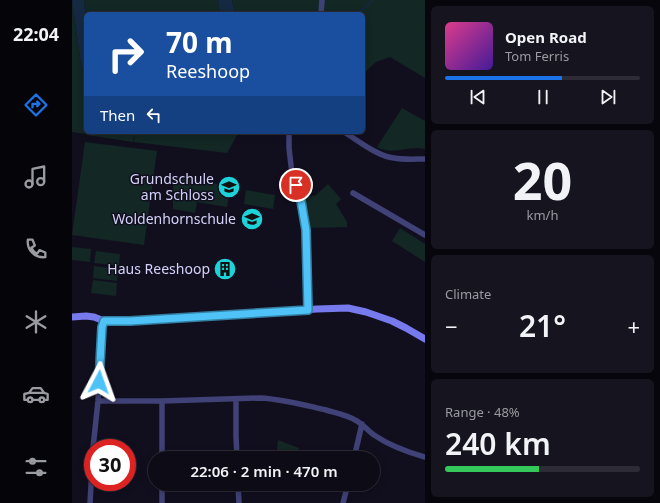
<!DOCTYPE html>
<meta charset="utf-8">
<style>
:root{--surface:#0d0b16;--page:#16141f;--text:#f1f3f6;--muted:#9a9ba1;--line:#2d2b35;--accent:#1a73e8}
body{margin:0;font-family:"Noto Sans",sans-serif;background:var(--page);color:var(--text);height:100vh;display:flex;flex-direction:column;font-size:15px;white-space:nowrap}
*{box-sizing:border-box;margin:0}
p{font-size:13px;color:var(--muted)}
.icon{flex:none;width:22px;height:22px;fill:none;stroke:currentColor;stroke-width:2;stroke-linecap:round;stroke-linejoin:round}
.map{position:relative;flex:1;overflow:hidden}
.side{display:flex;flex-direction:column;gap:6px;padding:6px;background:#07060c;width:235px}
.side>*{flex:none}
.hud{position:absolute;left:12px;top:12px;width:281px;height:122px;border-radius:6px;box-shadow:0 2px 10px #0003,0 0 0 1px var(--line);background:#1a4fa0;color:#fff;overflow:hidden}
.speed{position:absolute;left:12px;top:439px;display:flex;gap:8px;font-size:20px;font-weight:700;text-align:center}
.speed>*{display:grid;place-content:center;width:52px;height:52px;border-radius:50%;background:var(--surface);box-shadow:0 2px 10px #0003,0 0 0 1px var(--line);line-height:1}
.speed .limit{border:6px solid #d22;background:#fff;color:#111}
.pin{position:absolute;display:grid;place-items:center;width:34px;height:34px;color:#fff;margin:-17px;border:2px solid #fff;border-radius:50%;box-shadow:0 1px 4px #0007}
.me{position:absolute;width:44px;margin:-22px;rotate:4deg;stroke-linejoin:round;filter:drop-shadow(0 0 3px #0008)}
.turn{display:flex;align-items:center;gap:14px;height:84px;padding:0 16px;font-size:18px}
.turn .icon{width:52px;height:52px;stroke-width:2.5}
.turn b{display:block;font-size:28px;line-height:34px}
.then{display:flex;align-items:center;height:38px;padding:0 16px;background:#0003;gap:8px;font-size:15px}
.big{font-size:30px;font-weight:600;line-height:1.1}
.side .card{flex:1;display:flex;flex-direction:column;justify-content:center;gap:6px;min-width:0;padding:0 14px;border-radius:6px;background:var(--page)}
.side .dial{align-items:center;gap:0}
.dial b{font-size:52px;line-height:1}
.song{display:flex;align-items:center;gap:12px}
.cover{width:48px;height:48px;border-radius:6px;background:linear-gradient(135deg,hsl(330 70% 55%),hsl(260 70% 35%))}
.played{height:4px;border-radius:2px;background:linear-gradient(90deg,var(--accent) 60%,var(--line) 60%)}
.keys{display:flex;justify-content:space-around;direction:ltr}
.heat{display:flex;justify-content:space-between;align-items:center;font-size:22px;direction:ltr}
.charge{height:6px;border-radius:3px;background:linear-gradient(90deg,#34c759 48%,var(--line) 0)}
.trip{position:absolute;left:76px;top:451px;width:232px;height:40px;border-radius:20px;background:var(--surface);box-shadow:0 2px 10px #0003,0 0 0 1px var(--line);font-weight:600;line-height:40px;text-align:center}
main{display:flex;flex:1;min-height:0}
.menu{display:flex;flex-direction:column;width:72px;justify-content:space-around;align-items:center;background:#050409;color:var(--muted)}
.menu .icon{width:28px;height:28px}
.menu .selected{color:var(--accent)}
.menu b{font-size:18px;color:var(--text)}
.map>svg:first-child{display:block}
.green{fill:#132725}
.water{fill:#152942}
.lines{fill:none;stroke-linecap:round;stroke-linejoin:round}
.stream{stroke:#152942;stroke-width:1.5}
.street{stroke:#404277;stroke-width:5.5}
.secondary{stroke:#767aec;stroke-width:7}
.route-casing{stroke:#337fa1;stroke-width:10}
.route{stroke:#4fc3f7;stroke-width:7}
.labels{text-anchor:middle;stroke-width:3;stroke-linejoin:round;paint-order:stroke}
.poi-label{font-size:14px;fill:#d4d2f9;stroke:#110f1e;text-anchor:end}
</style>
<main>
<nav class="menu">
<b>22:04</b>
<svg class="icon selected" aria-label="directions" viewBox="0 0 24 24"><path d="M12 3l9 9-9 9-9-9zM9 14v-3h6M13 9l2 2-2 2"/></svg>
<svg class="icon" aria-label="music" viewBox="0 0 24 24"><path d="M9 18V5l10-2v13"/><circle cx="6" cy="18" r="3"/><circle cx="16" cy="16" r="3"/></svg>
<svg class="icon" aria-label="phone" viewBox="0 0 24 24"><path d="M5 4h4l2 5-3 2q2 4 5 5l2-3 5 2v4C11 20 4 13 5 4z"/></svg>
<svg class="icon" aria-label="climate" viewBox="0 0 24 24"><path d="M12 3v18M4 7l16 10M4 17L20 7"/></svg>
<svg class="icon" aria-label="car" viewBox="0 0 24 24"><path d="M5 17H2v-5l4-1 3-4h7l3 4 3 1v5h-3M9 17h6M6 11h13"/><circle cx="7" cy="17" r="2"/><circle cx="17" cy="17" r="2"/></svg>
<svg class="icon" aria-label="filters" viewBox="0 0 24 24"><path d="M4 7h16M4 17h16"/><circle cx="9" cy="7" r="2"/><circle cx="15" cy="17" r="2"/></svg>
</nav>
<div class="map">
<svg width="353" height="503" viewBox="0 0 353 503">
<rect width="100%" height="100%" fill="#110f1e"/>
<path class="green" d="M0,0L9,64L12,74L14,76V132H63L61,142L15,135L14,134L0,132Z
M12,0H146L148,14H14V20Z
M160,0H353V78L318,57L304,62L291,74V14H163Z
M330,108L353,121V149C336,145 322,156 305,147Z
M63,132H167L155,153L62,142Z
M13,142L85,151L72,245L0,235Z
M101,177L153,185V188L158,189L155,207L125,202L123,213L101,209Z
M256,184L269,199L264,204L275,222V227L236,228L232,198L244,195Z
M174,190L203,195L201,209L172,204Z
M328,228L353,244V262L320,241Z
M0,247L19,249L18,262L0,260Z
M24,251L48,254L47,266L22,263Z
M22,266L46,269L45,281L21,278Z
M21,280L45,283L44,296L19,293Z
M206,440L227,448L225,458H204Z"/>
<path class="water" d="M0,0H12L14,20V76L12,74L9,64Z
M146,0H160L163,14H148Z"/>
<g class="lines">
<path class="stream" d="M279,14L289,11L301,0"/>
<path class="street" d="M249,14L250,0
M217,132V148L220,174L229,201L234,230L236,310
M272,132C287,141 305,156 322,158C332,160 343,159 353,159
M281,193L353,235
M164,399V436L165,458
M26,401H90L188,398C211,399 232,405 254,410C264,413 275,415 283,420C291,424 296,431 302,435C318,446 335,452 353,457
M21,448L26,401L30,327L32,321
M90,458V401
M282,458L290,424
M166,484L167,503
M18,503L21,450
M90,503V484
M271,503L276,484"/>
<path class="secondary" d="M0,317L14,316L22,317L32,321H58L245,309L276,308L294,312L320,321L334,328L353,339"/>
</g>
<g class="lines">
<g class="route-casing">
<path id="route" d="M27,382L30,327L32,321H58L236,310L234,230L229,201L224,185"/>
</g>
<use href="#route" class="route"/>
</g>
<defs>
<g id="school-disc" transform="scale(1.15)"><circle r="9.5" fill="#1ed2d9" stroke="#110f1e"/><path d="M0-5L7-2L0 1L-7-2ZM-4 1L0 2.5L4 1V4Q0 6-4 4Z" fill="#111"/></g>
<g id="building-disc" transform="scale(1.15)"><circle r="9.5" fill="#1ed2d9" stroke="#110f1e"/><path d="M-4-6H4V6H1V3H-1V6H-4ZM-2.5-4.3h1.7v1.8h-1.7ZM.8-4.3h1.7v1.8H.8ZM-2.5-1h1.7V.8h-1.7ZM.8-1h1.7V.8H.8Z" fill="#111"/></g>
</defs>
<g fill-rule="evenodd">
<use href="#school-disc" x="157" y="187"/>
<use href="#school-disc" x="180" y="219"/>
<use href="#building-disc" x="153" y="269"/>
</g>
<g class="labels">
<g class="poi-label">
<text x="142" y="184">Grundschule<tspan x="142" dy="16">am Schloss</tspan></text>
<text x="164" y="224">Woldenhornschule</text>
<text x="138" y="274">Haus Reeshoop</text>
</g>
</g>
</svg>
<div class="speed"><div class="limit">30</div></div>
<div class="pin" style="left:224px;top:185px;background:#d93025"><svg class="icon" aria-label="arrive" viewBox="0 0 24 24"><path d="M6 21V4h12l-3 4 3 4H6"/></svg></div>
<svg class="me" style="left:27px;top:382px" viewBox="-20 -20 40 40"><path d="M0-17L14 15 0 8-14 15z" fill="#4fc3f7" stroke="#fff" stroke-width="4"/></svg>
<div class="trip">22:06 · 2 min · 470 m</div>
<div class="hud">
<div class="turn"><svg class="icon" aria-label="right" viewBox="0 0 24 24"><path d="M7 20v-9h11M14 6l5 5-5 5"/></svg><div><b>70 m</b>Reeshoop</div></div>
<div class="then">Then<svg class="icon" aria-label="left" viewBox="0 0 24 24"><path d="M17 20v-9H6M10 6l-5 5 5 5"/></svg></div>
</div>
</div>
<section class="side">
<div class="card">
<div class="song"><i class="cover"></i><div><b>Open Road</b><p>Tom Ferris</p></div></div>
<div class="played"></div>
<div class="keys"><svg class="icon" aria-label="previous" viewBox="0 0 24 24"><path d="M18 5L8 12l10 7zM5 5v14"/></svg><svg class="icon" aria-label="pause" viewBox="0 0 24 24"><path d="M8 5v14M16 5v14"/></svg><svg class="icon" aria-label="next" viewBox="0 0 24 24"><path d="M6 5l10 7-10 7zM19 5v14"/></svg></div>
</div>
<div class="card dial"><b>20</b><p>km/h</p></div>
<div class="card"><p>Climate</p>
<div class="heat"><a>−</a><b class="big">21°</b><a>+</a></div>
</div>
<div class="card"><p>Range · 48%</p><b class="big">240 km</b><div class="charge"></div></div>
</section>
</main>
